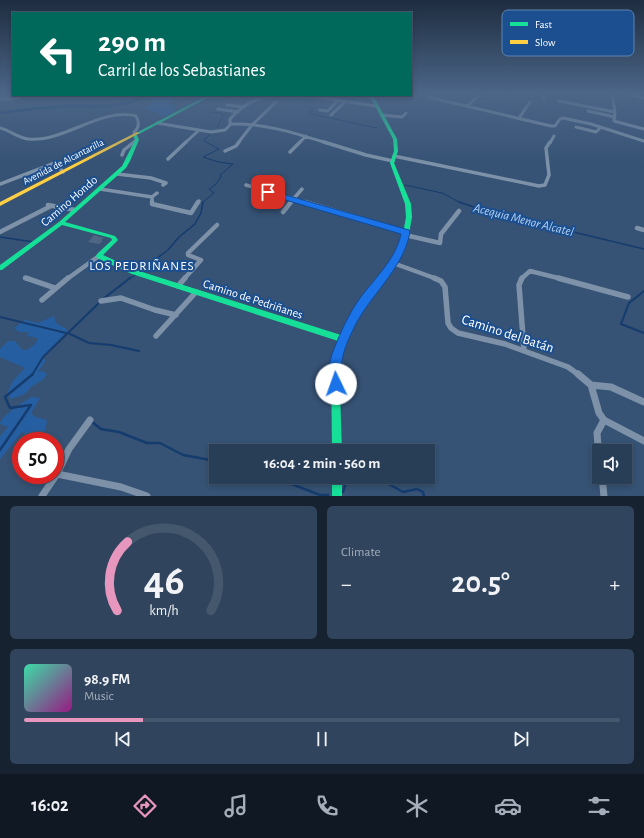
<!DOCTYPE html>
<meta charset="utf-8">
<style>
:root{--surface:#283e57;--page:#30455d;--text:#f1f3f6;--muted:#a5aeba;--line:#44576d;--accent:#e797bd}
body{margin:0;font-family:"Alegreya Sans",sans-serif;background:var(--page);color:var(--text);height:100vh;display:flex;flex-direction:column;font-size:15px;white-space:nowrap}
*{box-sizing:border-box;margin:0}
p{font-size:13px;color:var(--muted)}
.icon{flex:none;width:22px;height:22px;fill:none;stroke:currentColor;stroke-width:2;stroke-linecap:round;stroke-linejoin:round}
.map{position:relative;height:496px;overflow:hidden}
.panel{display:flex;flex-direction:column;gap:10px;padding:10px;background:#162230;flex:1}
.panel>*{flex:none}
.banner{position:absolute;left:12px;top:12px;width:400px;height:84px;border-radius:0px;box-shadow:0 2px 6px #0003,0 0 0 1px var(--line);background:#00695c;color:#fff;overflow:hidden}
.buttons{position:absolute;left:592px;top:444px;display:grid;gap:8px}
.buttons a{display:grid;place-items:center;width:40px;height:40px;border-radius:0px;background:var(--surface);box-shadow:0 2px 6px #0003,0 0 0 1px var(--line);font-size:20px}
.speed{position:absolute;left:12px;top:432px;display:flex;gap:8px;font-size:20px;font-weight:700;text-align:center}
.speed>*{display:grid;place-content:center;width:52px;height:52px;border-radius:50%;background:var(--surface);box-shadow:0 2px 6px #0003,0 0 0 1px var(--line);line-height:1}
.speed .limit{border:6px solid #d22;background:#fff;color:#111}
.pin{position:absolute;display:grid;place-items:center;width:34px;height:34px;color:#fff;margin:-17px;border-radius:8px;box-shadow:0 2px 6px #0006}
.me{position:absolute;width:44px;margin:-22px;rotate:357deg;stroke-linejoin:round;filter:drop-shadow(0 0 3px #0008)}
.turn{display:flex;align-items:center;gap:14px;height:84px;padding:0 20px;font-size:18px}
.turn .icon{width:52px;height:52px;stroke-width:2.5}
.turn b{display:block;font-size:28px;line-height:34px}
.big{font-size:30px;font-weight:700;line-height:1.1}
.panel .card{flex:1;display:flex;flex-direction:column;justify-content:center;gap:6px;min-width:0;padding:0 14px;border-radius:6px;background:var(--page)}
.panel .dial{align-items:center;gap:0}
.dial svg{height:104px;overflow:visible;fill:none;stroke:var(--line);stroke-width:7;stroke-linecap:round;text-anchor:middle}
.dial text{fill:var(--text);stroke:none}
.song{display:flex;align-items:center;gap:12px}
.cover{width:48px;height:48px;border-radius:6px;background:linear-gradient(135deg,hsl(160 70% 55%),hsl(310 70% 35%))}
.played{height:4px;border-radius:2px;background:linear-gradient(90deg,var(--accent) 20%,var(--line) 20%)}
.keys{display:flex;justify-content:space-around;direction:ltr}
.heat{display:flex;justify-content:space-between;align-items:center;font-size:22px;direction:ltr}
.panel .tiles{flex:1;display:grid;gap:10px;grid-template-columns:1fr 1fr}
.card:last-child{grid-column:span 2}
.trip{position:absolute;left:209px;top:444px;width:226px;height:40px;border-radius:0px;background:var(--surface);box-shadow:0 2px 6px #0003,0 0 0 1px var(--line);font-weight:700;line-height:40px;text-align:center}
.tabs{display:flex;height:64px;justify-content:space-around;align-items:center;background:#101923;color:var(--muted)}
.tabs .icon{width:28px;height:28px}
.tabs .active{color:var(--accent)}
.tabs b{font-size:18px;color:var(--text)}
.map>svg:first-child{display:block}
.green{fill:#265fa1}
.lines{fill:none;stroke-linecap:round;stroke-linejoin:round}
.stream-far3{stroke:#153c6e;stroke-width:1}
.stream-far2{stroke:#153c6e;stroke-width:1.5}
.stream-far1{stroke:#153c6e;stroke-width:2}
.stream{stroke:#153c6e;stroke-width:2.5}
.river{fill:#153c6e;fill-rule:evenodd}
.building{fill:#506783}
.street-far4{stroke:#7d92a8;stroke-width:3}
.street-far3{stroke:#7d92a8;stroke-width:3.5}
.street-far2{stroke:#7d92a8;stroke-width:4.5}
.street-far1{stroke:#7d92a8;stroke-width:5.5}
.street{stroke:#7d92a8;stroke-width:7}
.fast{fill:#16e098;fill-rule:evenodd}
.slow{fill:#ffcf43;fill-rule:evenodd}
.route{fill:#1a73e8;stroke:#114b97}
.labels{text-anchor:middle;stroke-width:4;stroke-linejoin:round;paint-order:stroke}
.far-street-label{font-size:10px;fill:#fff;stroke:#1b4f8f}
.street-label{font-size:12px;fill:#fff;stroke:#1b4f8f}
.water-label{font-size:13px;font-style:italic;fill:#b5d3f5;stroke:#1b4f8f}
.neighbourhood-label{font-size:13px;letter-spacing:1px;fill:#fff;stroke:#1b4f8f}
.near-street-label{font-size:14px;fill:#fff;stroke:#1b4f8f}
.key{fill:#1b4f8f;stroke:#5f84b1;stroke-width:1}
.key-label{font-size:11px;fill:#fff}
</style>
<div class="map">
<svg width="644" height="496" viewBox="0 0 644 496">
<rect width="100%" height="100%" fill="#365274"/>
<path class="green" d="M164,97L172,98L169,104L177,107L174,108L176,109L172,112L174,113L163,117L156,112L150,111L151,110H144L146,107L152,106L148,104L154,99Z
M54,316L56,323L68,330L42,358L46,360L38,372L43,371L47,375L41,381L32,386L25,394L11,399L7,394L12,382L25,368L0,357V349L8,341H15L22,350H27L35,344L38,338L27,336L29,332H19L14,328L25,320L38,323Z
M32,397L40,398L31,413L35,417L47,420L45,431L26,434L22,432L0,459V436L8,427L0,424C0,417 24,401 32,397Z"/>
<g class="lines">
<path class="stream-far3" d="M301,95L300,99L307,102L306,105L313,107L312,111L309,112L310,114L377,128
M211,112L222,113L223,116L217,127
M405,185L442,193L461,203
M202,203L214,193L209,189L215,185L221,177L220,175L233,164L218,162L203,157L219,149L204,141L211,133"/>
<path class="stream-far2" d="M459,202L486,211L644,249
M0,237L34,242
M138,272L168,250L179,237L195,224L201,213L203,202
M129,279L135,275"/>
<path class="stream-far1" d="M644,291L629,303L621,324L644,333
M103,299L130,278
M0,317L66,333
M68,333L89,343L111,345L139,351
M32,375L43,357L100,302"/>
<path class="stream" d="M92,422L101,429L119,432L147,443H160L183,455L216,461
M0,450L31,405L10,408L5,397L33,374
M273,477L320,495H328
M353,477L387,483L403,492L417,489L423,492L424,496
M343,492L347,479L351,477"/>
<path class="river" d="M142,95H147C125,113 85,106 58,108C38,109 19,112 0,114V112C21,109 41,106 62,105C89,103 118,109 142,95Z"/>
</g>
<path class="building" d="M94,235L104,238L101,240L103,241L99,244L88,242Z"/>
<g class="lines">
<path class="street-far4" d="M426,94L428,97L551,126H555L560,119L563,118L591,124L644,141
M542,94L544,99
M612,94L615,112L614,121L644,129
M629,94L644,98
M318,97L376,106
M0,99H16L24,95
M559,101L615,112
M227,105L244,107
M467,106L481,94
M218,109L238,112
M320,110L328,111L338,100
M588,111L615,117
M331,115L346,101
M382,115L402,117L406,113
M519,118L530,102
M157,123L211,132L225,130L231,124C264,123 295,133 327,143
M230,125V119C238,110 247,102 259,99
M576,127L596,132L601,127
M0,128C10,130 19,139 29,139C65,142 101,107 136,116C139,122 140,127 134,132L135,135
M133,143L137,139
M185,143L198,131
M238,143L252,125L276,102
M299,143L306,136
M550,143L554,136"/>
<path class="street-far3" d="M324,142L366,155L393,161
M225,151L236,146L239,142
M290,152L300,142
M122,155L124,150L134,142
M394,156L539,186L545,185L549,175L546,148L550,142
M168,159L186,142
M117,174L151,178L166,183L163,185
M0,184L55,163L63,172
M246,185L308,203
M100,189L152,197L157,193
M152,197V203
M198,203L199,201
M290,203L302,189"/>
<path class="street-far2" d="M152,202V204L191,213L198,202
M305,202L406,232
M48,205L75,210
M283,212L291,202
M637,228L644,230
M0,232L51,206
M405,235L440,243L441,234L459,211
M393,263L437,279
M25,278L29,279
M67,279L99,256
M184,279L201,260L188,255V253L217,225
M521,279L530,271L562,279"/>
<path class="street-far1" d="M26,278L55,288
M434,278L441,281L445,287L448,323L451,328L458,333L505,344L568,367L579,375
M522,278L519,285L524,350
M558,278L628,297
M178,286L185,278
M42,300L68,278
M101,301L121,298L155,310L176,315
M156,336L196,292"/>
<path class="street" d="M578,374L591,385L599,413L604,420L644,441
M591,385L611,387L644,402
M599,458L597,433L604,420
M57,474L69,449L90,420
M602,477L604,496
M42,496L57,474L121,487L147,496"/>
<path class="fast" d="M208,95H213L139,134L136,133Z
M369,95H373L397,139L398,151L394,163L411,204L412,217L408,239L396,263L366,303L349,331L339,361L342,451H332L331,361L338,341L132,274L97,258L96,256L97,254L112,240L111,238L62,225L2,270H0V265L59,222L122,166L135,140L133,135L135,134L137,135L139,140L130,161L126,168L65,222L115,236L118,240L103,255L136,270L341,335L343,328L362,299L390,262L402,239L406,217L405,204L390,163L394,151L393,139Z
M332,477H342V496H332Z"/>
<path class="slow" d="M137,132L140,133L0,206V202Z"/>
</g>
<linearGradient id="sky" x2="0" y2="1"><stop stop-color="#1e2d40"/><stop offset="0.57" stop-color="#4c6688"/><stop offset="1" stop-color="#4c6688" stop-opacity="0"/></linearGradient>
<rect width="644" height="164" fill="url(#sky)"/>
<path class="route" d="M268,190L409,230L410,232C403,271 367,297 352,332C348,340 343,352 342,361C340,370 345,379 341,388L336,390L332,388C327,376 329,361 334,349C341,331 349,314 360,298C375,278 396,259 401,234L265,194L264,192Z"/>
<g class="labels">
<g class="far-street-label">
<text transform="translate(63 161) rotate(-27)" y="4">Avenida de Alcantarilla</text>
</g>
<g class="street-label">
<text transform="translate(69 201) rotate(-41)" y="4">Camino Hondo</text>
<text transform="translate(253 299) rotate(18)" y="4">Camino de Pedriñanes</text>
</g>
<g class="water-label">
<text transform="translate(524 219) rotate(14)" y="5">Acequia Menor Alcatel</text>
</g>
<g class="neighbourhood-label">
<text x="142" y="270">LOS PEDRIÑANES</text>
</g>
<g class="near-street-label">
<text transform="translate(508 333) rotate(18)" y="5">Camino del Batán</text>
</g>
</g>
<rect x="502" y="10" width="132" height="46" rx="6" class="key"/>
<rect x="510" y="22" width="18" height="4" fill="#16e098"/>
<rect x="510" y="40" width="18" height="4" fill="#ffcf43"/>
<g class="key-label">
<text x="535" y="28">Fast</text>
<text x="535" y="46">Slow</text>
</g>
</svg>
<div class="buttons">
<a><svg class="icon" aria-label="sound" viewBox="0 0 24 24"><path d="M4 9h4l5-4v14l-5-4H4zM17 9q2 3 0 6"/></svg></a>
</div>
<div class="speed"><div class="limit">50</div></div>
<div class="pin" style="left:268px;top:192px;background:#d93025"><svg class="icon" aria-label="arrive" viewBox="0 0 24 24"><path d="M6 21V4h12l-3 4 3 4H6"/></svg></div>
<svg class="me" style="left:336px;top:384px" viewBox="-20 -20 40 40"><circle r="19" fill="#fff"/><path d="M0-13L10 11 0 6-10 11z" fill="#1a73e8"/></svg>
<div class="trip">16:04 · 2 min · 560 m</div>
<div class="banner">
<div class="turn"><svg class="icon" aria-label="left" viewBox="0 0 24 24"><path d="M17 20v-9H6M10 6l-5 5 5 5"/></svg><div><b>290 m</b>Carril de los Sebastianes</div></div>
</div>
</div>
<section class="panel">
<div class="tiles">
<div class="card dial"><svg viewBox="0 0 100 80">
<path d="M14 69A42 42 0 1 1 86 69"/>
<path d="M14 69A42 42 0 0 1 22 16" stroke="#e797bd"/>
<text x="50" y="56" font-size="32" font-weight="700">46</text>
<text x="50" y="72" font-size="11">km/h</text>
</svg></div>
<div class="card"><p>Climate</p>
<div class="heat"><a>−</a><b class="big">20.5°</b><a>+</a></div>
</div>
<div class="card">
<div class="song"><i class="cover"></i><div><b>98.9 FM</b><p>Music</p></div></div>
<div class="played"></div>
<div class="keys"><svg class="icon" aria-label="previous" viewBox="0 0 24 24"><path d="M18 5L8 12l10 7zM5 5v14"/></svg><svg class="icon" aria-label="pause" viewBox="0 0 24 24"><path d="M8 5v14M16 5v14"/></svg><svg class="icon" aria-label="next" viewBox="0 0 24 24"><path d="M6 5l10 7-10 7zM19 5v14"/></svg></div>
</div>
</div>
</section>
<nav class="tabs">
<b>16:02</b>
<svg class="icon active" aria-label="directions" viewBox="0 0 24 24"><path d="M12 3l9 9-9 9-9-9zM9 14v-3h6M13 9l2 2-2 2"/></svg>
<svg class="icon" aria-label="music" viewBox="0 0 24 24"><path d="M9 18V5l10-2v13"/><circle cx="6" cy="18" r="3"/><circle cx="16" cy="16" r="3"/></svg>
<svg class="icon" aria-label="phone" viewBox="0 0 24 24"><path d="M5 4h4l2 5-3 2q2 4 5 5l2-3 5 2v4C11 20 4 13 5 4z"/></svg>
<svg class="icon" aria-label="climate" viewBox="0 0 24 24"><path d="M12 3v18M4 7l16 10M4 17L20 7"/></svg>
<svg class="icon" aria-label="car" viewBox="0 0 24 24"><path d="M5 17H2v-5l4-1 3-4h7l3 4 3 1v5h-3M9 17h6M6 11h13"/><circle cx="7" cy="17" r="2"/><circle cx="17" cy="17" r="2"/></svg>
<svg class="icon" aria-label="filters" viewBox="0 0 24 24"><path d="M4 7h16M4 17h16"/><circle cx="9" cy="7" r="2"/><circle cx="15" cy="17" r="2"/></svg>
</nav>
